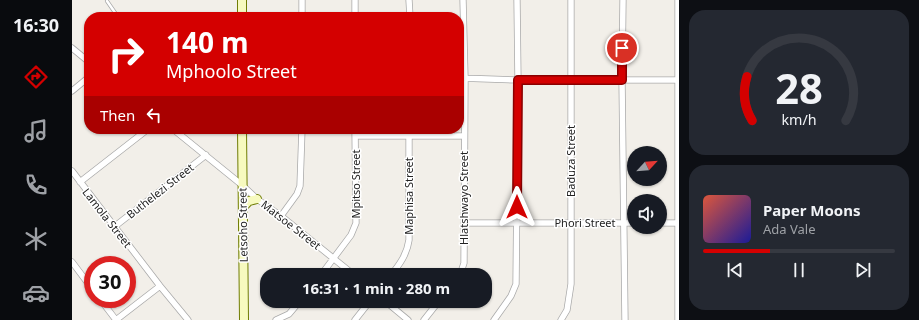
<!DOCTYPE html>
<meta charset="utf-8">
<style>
:root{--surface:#171b24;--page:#242831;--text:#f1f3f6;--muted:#9ea1a6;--line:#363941;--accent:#d40000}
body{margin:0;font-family:"Noto Sans",sans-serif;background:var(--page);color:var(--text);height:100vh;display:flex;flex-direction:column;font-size:15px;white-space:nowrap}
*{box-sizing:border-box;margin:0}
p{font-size:13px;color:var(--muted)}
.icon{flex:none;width:22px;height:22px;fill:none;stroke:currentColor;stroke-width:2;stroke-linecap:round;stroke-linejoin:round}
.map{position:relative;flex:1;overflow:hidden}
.panel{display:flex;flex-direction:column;gap:10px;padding:10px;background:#0d0f14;width:240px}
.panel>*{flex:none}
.hud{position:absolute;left:12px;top:12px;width:380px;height:122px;border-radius:16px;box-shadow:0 1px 3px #0004;background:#d40000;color:#fff;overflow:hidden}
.needle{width:26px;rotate:64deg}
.buttons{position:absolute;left:555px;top:146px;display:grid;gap:8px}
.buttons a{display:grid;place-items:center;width:40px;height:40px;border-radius:50%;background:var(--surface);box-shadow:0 1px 3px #0004;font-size:20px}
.speed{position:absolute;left:12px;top:256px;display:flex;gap:8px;font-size:20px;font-weight:700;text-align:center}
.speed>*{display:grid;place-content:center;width:52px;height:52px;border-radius:50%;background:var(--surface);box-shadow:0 1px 3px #0004;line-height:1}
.speed .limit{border:6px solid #d22;background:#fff;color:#111}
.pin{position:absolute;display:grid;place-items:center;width:34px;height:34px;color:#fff;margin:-17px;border:2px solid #fff;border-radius:50%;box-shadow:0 1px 4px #0007}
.me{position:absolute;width:44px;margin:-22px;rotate:0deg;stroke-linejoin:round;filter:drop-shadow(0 0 3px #0008)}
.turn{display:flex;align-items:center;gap:14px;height:84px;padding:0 16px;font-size:18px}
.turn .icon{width:52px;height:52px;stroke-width:2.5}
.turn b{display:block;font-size:28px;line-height:34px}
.then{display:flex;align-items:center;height:38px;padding:0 16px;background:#0003;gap:8px;font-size:15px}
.panel .tile{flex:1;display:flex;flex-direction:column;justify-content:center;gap:6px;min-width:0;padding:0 14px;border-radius:16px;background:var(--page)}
.panel .dial{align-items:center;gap:0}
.dial svg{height:104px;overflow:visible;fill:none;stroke:var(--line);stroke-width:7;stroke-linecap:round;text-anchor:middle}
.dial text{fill:var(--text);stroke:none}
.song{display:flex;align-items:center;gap:12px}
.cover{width:48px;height:48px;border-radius:6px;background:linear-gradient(135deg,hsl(10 70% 55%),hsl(240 70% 35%))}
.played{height:4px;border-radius:2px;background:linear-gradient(90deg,var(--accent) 35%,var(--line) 35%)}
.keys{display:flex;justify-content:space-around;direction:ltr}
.trip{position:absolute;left:188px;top:268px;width:232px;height:40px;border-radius:16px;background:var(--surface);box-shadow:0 1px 3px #0004;font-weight:700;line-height:40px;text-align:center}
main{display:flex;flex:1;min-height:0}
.tabs{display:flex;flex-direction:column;width:72px;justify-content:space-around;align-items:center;background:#090b0e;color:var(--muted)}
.tabs .icon{width:28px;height:28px}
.tabs .selected{color:var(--accent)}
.tabs b{font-size:18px;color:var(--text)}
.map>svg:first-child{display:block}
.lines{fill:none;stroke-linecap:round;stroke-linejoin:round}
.lane-casing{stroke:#a9a9a9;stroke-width:4}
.street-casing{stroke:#a9a9a9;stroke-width:7}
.secondary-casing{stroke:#707d05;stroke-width:10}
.lane{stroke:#fff;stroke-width:2.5}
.street{stroke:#fff;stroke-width:5.5}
.secondary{stroke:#f7fabf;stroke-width:8}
.route-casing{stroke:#8a0000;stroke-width:10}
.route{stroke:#d40000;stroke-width:7}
.labels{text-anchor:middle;stroke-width:3;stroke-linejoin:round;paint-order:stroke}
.street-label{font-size:11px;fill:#222;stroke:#fff}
</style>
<main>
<nav class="tabs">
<b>16:30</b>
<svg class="icon selected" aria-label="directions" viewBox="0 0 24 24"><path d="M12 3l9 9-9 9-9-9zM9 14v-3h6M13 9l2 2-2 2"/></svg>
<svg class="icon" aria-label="music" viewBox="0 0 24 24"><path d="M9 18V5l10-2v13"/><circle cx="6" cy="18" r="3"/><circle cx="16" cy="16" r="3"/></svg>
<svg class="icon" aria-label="phone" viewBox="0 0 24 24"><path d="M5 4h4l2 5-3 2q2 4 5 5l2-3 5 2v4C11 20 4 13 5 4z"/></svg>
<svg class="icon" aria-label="climate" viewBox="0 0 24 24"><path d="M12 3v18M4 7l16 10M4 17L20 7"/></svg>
<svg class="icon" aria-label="car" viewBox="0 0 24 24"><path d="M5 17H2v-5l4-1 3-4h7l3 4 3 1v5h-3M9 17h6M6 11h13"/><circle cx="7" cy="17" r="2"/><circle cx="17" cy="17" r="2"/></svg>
</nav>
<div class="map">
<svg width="607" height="320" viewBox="0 0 607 320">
<rect width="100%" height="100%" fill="#f2efe9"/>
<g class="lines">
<g class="lane-casing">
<path id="lane" d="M35,1L46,17"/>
</g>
<g class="street-casing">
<path id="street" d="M230,0V17
M337,0L338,17
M551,0L550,80L553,320
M606,0V320
M283,17V0
M0,48L17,62
M387,78L446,80H607
M0,91L17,77
M101,129L170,185L185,199L209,216L282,275
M283,136H392
M0,171L88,286L116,320
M8,182L76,129
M209,216L225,194L228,186L230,129
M392,223H562
M588,223H607
M42,227L134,155
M0,262L21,290
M249,275L279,235L284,223L283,129
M319,275C328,264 335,254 337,240V136
M388,275L392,263L393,78L391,0
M28,299L44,320
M313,301L336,320
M44,320L88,286
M204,320L217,314L228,301
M283,320L298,301
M352,320L367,301
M422,320L439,296L444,284L446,80L445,0
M489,320L495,310L499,284V0"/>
</g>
<g class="secondary-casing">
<path id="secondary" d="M170,17V0
M170,129L172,320
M171,207L177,201L185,199"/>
</g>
<use href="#lane" class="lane"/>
<use href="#street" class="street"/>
<use href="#secondary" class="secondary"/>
</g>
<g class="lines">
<g class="route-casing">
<path id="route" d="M445,207L446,80H550V48"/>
</g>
<use href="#route" class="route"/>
</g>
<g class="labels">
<g class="street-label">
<text transform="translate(499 161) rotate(-90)" y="4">Baduza Street</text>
<text transform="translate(284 184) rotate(-90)" y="4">Mpitso Street</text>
<text transform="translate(88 191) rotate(-38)" y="4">Buthelezi Street</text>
<text transform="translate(337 196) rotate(-90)" y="4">Maphisa Street</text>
<text transform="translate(392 198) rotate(-90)" y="4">Hlatshwayo Street</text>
<text transform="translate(35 218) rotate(52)" y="4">Lamola Street</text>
<text x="513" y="227">Phori Street</text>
<text transform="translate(171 225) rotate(-91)" y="4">Letsoho Street</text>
<text transform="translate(219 225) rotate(38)" y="4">Matsoe Street</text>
</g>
</g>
</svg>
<div class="buttons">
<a><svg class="needle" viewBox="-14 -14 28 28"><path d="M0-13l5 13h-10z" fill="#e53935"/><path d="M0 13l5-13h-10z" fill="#9ea1a6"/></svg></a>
<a><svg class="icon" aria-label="sound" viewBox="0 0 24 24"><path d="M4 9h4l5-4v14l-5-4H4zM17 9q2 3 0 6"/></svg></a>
</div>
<div class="speed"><div class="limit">30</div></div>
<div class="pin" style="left:550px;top:48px;background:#d93025"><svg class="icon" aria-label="arrive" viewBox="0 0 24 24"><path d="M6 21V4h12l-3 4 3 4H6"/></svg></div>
<svg class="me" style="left:445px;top:207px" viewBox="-20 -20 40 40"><path d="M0-17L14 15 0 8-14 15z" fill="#d40000" stroke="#fff" stroke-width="4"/></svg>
<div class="trip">16:31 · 1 min · 280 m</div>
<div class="hud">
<div class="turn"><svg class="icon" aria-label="right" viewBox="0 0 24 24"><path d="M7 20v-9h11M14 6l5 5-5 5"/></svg><div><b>140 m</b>Mphoolo Street</div></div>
<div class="then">Then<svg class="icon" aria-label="left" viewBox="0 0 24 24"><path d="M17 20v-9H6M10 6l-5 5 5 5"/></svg></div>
</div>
</div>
<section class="panel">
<div class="tile dial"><svg viewBox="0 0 100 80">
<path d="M14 69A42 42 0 1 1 86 69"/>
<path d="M14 69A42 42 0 0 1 10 35" stroke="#d40000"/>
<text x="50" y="56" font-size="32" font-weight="700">28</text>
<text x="50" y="72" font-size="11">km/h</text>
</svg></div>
<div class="tile">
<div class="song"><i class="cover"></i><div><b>Paper Moons</b><p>Ada Vale</p></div></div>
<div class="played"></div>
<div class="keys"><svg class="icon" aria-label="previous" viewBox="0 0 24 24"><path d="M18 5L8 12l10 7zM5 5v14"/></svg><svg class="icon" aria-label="pause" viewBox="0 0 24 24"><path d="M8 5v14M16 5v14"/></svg><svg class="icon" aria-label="next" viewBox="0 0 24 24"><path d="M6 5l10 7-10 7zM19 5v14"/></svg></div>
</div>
</section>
</main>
